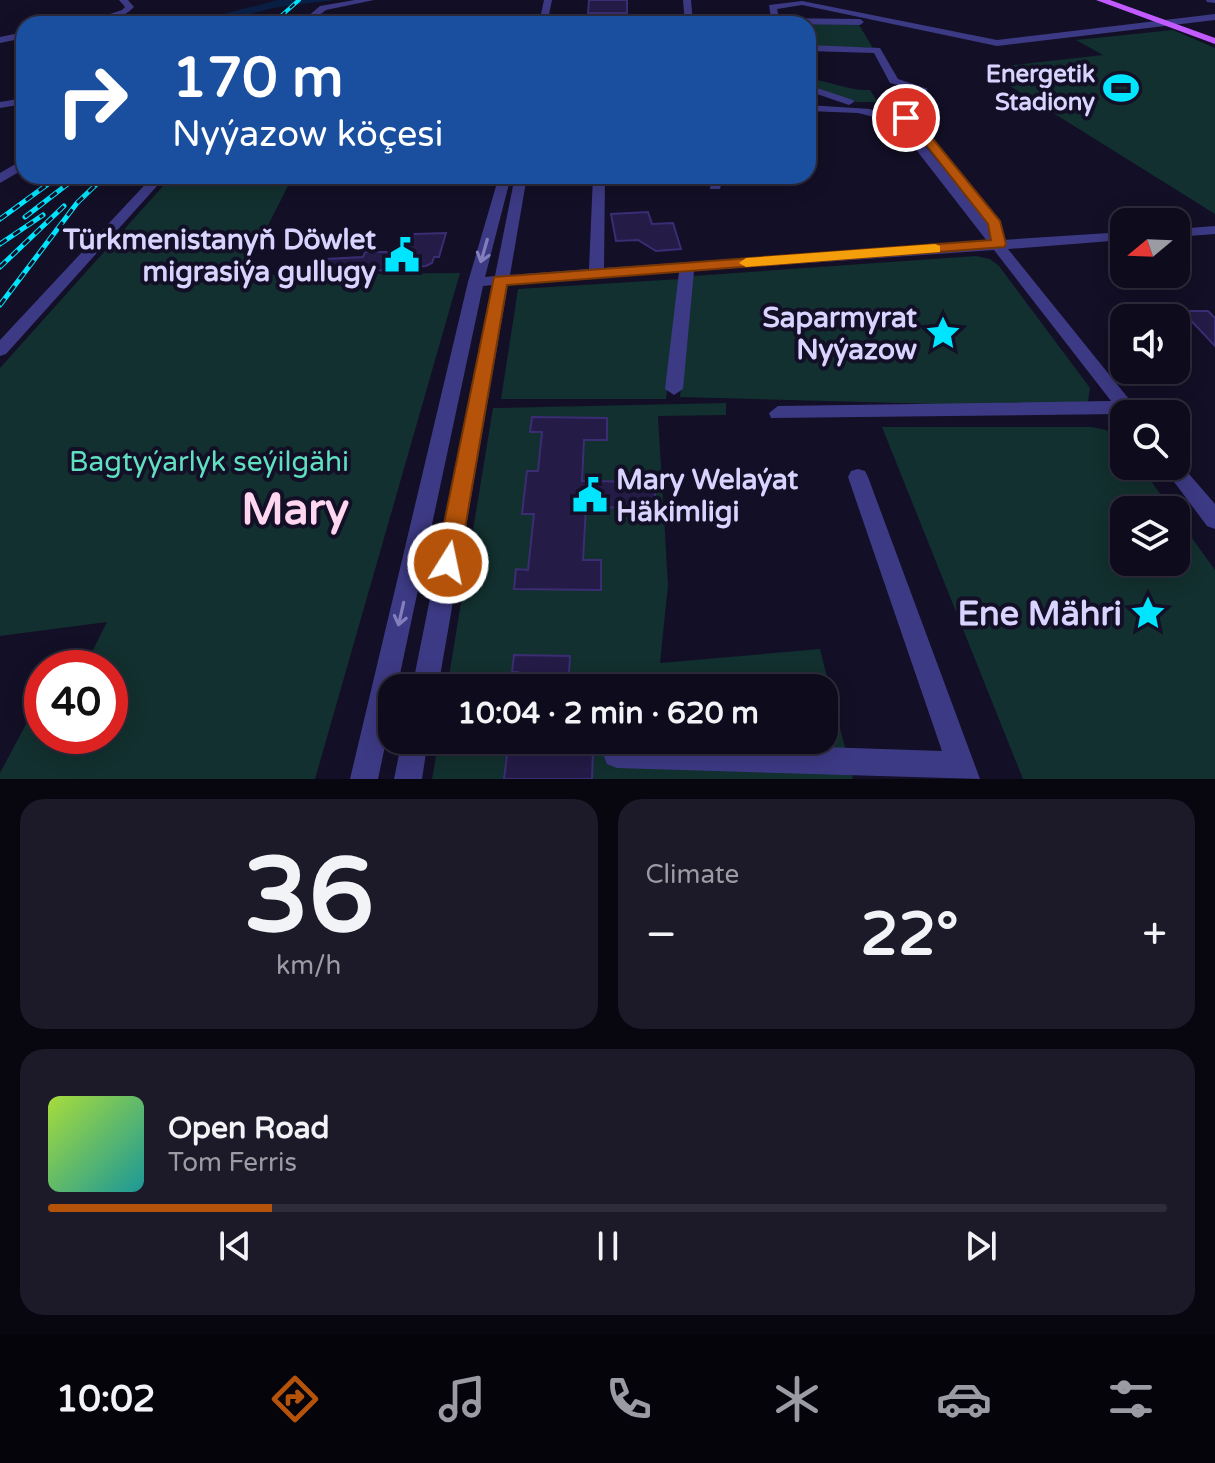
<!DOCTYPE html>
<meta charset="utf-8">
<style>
:root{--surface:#0e0b1c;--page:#1c1929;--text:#f1f3f6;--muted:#9b9ba3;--line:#2e2b3b;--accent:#b45309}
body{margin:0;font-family:"Varela Round",sans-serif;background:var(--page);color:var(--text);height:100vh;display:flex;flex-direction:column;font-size:30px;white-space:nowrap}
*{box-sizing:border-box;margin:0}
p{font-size:26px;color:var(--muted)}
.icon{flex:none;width:44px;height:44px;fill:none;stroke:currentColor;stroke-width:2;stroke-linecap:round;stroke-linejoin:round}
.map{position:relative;height:779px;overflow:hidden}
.drawer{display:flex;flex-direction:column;gap:20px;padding:20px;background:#08060f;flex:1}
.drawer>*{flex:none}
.top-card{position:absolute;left:16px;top:16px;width:800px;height:168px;border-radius:24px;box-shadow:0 4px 20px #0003,0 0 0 2px var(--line);background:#1a4fa0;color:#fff;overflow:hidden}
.needle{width:52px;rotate:251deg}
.buttons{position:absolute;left:1110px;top:208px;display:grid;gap:16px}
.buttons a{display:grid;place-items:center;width:80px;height:80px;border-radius:16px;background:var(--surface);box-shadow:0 4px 20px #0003,0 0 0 2px var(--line);font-size:40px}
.speed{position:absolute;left:24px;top:650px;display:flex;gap:16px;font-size:40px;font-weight:700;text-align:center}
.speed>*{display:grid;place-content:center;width:104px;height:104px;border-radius:50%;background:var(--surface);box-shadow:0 4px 20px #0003,0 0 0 2px var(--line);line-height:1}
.speed .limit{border:12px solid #d22;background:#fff;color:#111}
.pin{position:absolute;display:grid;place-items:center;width:68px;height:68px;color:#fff;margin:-34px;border:4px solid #fff;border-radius:50%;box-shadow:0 2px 8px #0007}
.me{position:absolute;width:88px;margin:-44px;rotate:10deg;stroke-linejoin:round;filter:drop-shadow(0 0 6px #0008)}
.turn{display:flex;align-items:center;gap:28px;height:168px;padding:0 24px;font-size:36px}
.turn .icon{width:104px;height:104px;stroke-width:2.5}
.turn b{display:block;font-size:56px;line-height:68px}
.big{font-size:60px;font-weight:700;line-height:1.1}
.drawer .tile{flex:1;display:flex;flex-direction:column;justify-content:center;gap:12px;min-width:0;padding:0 28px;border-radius:24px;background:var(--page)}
.drawer .dial{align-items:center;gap:0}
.dial b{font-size:104px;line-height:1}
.song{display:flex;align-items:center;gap:24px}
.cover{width:96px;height:96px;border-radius:12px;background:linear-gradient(135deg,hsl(80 70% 55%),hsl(180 70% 35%))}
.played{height:8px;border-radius:4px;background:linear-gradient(90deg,var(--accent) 20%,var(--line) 20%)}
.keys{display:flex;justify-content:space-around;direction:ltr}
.heat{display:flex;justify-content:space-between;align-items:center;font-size:44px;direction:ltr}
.drawer .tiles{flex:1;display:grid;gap:20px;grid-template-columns:1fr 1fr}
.tile:last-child{grid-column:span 2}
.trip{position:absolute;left:378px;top:674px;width:460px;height:80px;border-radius:24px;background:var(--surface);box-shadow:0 4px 20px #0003,0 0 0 2px var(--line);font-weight:700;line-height:80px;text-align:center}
.menu{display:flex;height:128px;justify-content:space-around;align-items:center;background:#06040b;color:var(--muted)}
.menu .icon{width:56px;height:56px}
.menu .on{color:var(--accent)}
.menu b{font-size:36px;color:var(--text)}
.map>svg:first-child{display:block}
.green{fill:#12302f}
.water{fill:#0a1f44}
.building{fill:#241b47;stroke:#3b2d73;stroke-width:2}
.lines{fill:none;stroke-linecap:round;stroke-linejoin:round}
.minor{fill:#3d3a85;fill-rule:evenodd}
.major{fill:#c25bff;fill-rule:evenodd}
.rail-far1-casing{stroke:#00e5ff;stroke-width:4}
.rail-casing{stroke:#00e5ff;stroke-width:5}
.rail-far1{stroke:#130f26;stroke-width:2;stroke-dasharray:6;stroke-linecap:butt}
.rail{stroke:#130f26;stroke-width:3;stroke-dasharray:8;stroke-linecap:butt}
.oneway{stroke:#837fbc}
.route{fill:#b45309;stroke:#753606;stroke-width:2}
.slow{fill:#f59e0b}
.labels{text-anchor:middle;stroke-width:8;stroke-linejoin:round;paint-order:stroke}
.far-poi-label{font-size:24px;font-weight:bold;fill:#d9d4ff;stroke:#130f26;text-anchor:end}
.poi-label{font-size:28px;font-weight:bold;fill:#d9d4ff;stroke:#130f26;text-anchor:end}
.park-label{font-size:28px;fill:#5fe0c0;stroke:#130f26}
.near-poi-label{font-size:34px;font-weight:bold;fill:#d9d4ff;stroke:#130f26;text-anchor:end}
.town-label{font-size:44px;font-weight:bold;fill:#ffd6f0;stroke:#130f26}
</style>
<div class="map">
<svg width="1215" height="779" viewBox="0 0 1215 779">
<rect width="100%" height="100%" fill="#130f26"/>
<path class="green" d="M808,24L859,25L873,48L808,46Z
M1173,30L1215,48V214L1010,86L997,67L1103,55L1076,40Z
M808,79C829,80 847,91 870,90L878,102H852L808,88Z
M172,176H293L243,275L460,273L315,779H0V773L42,694V736H110V668H84L107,622L0,636V368Z
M976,256L990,259L999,266L1090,388L1088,401L1081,408L680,397L693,276Z
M680,279L666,399H501L518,289Z
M726,403V415L658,416L668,585L660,663L820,649L853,779H432L439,740H824V688H447L493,408Z
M882,427H1092L1106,430L1122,441L1124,466H1140L1172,510H1124V562H1176V516L1215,570V779H1023Z"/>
<path class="water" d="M278,0H334L273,8L216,24H184Z"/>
<path class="building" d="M589,0H627V13H588Z
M648,212L652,224L673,223L681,249L656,251L638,240L616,241L611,214Z
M446,233L439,257H434L432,263L426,266L415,267L414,270L318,271L325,259L363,257L365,252H397L399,245L410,244L414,234Z
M1182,311H1208L1215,318V346Z
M532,417L607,418V440H584L582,481L654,482L656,508L586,507L583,560H601V590L514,589L516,569L528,570L534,514H522L527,471H538L542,432H530Z
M514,655L570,656L568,688H517L518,672H512Z
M509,740H565L564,752H593L592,779H504Z"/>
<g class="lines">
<path class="minor" d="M119,0H128L134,7C122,20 97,24 80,24L122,10L125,7Z
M355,0H374L326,10L308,24H299L320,6Z
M544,0H552L547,24H539Z
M683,0H691L693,24H685Z
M1206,0H1215V3L1207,2Z
M802,1L997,40L1215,14V20L997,46L802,5L777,9L779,18L860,19L864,22L860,25L772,24L769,5Z
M24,32V38L0,43V37Z
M808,45L880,48L898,79L928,89L923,92L890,83L874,53L808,51Z
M808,85L853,100L854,102L849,105L808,91Z
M24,98V104L0,108V102Z
M808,105L870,109L908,125L1002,240L1124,232V240L1008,249L1141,414H1124V417L1121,414L771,418L769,413L778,406L1111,401L994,250L694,271L683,389L674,395L665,389L679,272L508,284L438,688H412L493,285L483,286L397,688H392V713L378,779H350L468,282L499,176H511L485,277L495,276L515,176H527L510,275L589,269L593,176H605L604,268L987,241L900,129L878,118L858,113L808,111Z
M24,159V169L0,183V173Z
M153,176H166L6,354L0,356V340Z
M711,176H723L720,189H710Z
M1215,226V234L1176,237V229Z
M1176,459L1215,504V529L1207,526L1166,471L1163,466H1176Z
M858,469L865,471L868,477L980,779L617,768L607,764L603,754L607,744L617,740L942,751L848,477L851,471Z
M402,740H428L422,779H394Z"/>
<path class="major" d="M1096,0H1110L1215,38V44Z"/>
<g class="rail-far1-casing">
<path id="rail-far1" d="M272,24L299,0"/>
</g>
<g class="rail-casing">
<path id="rail" d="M25,217L78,176
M0,219L55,179
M0,244L43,215
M0,267L64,206
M0,305L77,203L105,176"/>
</g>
<use href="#rail-far1" class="rail-far1"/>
<use href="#rail" class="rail"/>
</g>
<defs><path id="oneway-shaft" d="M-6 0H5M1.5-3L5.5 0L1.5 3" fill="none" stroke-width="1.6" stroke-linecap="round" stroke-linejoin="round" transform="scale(2)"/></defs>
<g class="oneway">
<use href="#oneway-shaft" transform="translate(484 251) rotate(106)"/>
<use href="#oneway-shaft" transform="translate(401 614) rotate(103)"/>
</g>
<path class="route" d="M906,114L920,123L1000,221L1006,244L1004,247L507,285L459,563L456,569L448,572L440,569L436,563L494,277L991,240L988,224L912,127L900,118Z"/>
<path class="slow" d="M935,244L940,246V252L746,267L739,263L746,258Z"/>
<defs>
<g id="stadium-bare" transform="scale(2.76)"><path d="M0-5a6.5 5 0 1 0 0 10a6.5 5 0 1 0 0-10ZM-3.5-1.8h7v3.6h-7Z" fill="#00e5ff" stroke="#130f26" stroke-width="2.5" paint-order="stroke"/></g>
<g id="civic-bare" transform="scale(2.76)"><path d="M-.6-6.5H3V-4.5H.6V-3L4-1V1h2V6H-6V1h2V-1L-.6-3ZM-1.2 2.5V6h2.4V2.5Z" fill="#00e5ff" stroke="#130f26" stroke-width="2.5" paint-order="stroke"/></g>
<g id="sight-bare" transform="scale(2.76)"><path d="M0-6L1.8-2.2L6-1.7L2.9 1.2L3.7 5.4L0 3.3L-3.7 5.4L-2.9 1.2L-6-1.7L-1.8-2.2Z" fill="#00e5ff" stroke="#130f26" stroke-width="2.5" paint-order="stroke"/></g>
</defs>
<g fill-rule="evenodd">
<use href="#stadium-bare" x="1121" y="88"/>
<use href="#civic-bare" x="402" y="255"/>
<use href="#sight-bare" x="943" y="333"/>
<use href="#civic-bare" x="590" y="495"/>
<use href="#sight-bare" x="1148" y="613"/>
</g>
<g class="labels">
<g class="far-poi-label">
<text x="1095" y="82">Energetik<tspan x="1095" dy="28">Stadiony</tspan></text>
</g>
<g class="poi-label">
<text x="376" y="249">Türkmenistanyň Döwlet<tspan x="376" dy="32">migrasiýa gullugy</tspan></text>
<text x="917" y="327">Saparmyrat<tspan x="917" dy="32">Nyýazow</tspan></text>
<text x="616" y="489" text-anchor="start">Mary Welaýat<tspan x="616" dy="32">Häkimligi</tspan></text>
</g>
<g class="park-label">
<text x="209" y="471">Bagtyýarlyk seýilgähi</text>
</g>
<g class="near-poi-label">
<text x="1122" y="625">Ene Mähri</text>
</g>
<g class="town-label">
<text x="295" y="524">Mary</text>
</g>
</g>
</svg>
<div class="buttons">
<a><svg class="needle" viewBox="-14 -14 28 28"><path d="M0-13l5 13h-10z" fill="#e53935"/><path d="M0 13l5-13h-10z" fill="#9b9ba3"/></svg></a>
<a><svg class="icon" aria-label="sound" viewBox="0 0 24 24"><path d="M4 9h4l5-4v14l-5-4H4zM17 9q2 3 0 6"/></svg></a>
<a><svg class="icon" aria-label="search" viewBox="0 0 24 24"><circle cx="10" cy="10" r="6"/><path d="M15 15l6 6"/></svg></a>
<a><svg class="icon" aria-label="layers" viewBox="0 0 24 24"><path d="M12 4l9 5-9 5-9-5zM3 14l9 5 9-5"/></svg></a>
</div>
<div class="speed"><div class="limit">40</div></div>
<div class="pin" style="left:906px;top:118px;background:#d93025"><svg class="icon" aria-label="arrive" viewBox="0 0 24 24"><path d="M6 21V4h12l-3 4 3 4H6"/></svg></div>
<svg class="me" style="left:448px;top:563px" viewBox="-20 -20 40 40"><circle r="17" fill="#b45309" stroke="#fff" stroke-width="3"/><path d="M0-11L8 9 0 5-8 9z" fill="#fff"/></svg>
<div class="trip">10:04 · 2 min · 620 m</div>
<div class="top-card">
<div class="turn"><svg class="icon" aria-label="right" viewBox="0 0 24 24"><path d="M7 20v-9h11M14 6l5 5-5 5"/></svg><div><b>170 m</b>Nyýazow köçesi</div></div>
</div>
</div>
<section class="drawer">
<div class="tiles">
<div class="tile dial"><b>36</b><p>km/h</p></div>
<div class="tile"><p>Climate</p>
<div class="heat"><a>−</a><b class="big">22°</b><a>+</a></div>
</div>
<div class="tile">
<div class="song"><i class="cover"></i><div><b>Open Road</b><p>Tom Ferris</p></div></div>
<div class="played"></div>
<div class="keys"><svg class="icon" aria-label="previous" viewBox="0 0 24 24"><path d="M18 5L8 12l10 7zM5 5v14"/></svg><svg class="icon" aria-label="pause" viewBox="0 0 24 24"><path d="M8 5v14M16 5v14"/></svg><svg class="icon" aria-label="next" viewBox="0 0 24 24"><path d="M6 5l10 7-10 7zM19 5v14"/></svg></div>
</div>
</div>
</section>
<nav class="menu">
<b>10:02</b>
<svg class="icon on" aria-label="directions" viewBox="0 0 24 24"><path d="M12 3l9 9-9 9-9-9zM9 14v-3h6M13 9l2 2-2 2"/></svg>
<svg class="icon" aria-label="music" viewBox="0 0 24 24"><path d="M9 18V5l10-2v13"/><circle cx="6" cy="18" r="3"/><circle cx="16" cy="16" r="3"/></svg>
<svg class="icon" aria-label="phone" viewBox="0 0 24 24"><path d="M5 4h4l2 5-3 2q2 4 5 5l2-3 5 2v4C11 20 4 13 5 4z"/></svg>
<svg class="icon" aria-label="climate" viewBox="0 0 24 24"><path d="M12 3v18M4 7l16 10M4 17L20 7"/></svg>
<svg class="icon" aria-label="car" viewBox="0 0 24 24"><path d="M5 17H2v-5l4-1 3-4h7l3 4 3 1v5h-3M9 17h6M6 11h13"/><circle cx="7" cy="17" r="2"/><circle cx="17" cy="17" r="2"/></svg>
<svg class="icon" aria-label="filters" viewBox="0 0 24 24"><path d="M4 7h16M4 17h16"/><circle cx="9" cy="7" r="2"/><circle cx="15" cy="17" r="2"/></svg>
</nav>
